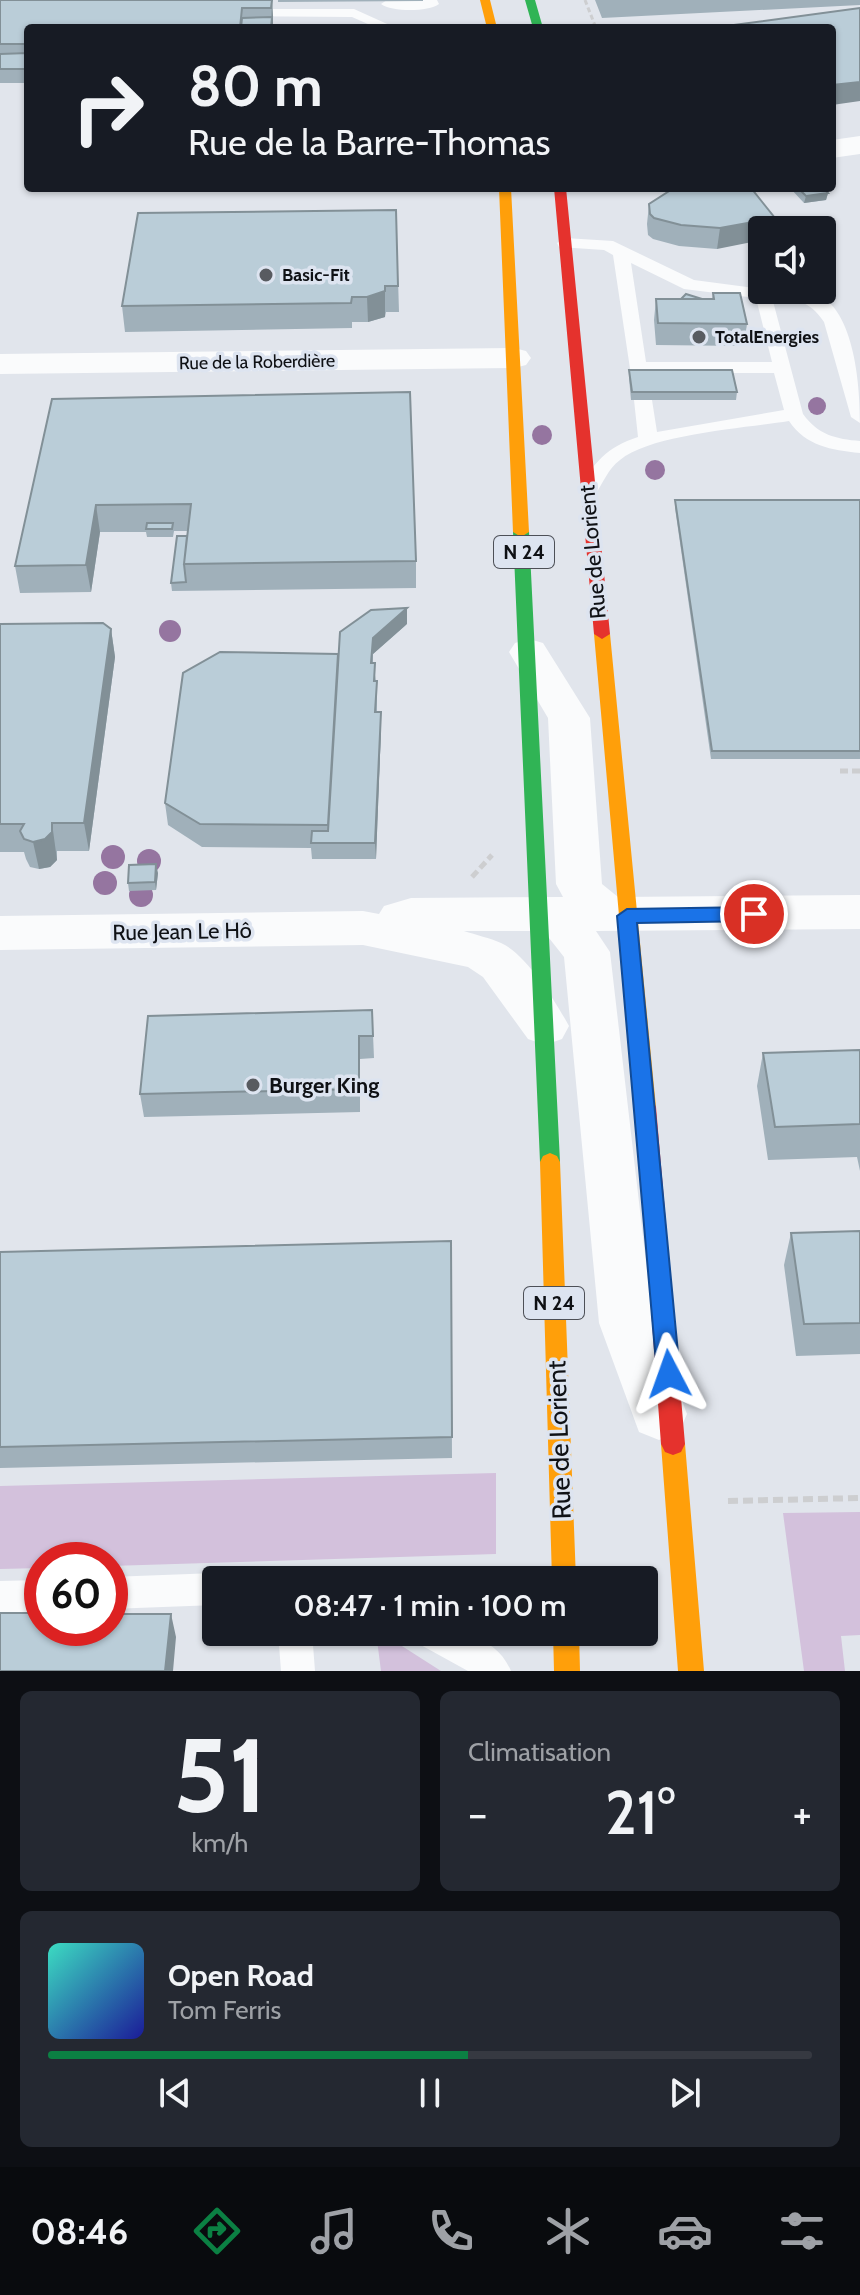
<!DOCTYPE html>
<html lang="fr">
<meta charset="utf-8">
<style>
:root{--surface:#171b24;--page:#242831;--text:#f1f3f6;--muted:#9ea1a6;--line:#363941;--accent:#0b8043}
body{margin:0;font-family:Cabin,sans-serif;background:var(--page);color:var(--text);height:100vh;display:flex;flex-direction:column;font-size:30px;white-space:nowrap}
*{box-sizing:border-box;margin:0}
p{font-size:26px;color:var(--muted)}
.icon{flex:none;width:44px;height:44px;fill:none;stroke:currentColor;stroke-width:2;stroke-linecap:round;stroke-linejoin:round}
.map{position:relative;height:1671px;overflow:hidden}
.drawer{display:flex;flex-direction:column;gap:20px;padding:20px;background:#0d0f14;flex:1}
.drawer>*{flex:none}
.guide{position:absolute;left:24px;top:24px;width:812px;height:168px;border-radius:8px;box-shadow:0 2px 6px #0004;background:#171b24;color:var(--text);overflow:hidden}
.fabs{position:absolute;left:748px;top:216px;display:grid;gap:16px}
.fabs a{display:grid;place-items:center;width:88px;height:88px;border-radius:8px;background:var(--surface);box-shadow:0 2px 6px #0004;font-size:40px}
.speed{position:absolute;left:24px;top:1542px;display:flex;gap:16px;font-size:40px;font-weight:700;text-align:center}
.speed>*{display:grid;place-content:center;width:104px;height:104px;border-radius:50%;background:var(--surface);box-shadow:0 2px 6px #0004;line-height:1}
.speed .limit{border:12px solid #d22;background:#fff;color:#111}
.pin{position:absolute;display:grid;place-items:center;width:68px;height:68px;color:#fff;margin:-34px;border:4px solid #fff;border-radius:50%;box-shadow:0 2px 8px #0007}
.me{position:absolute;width:88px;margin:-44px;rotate:356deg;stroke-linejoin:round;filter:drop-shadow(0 0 6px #0008)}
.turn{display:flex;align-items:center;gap:28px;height:168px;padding:0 32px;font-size:36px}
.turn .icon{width:104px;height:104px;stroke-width:2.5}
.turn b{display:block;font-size:56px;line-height:68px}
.big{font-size:60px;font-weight:600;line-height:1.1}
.drawer .card{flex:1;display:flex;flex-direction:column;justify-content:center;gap:12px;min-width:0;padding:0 28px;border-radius:12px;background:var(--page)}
.drawer .dial{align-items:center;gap:0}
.dial b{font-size:104px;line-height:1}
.song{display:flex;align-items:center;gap:24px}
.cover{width:96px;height:96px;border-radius:12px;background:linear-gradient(135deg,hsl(170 70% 55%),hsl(240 70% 35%))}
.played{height:8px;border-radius:4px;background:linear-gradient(90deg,var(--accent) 55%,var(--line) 55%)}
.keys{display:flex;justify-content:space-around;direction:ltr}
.heat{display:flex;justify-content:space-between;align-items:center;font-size:44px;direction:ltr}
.drawer .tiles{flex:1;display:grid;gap:20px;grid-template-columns:1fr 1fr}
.card:last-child{grid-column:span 2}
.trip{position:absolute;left:202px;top:1566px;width:456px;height:80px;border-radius:8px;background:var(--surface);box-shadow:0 2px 6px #0004;font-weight:600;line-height:80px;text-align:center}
.menu{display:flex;height:128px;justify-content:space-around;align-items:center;background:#090b0e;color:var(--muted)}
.menu .icon{width:56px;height:56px}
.menu .selected{color:var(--accent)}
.menu b{font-size:36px;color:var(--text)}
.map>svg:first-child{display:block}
.green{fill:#d3c1dc}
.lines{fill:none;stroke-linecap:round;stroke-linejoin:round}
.path-far2{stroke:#cdced0;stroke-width:3;stroke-dasharray:5 3;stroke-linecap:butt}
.path-far1{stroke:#cdced0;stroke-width:5;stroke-dasharray:8 4;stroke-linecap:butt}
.path{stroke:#cdced0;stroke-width:6;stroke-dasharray:10 5;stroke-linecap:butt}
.lane{fill:#fafbfc;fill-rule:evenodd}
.street{fill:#fafbfc;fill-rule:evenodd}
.fast{fill:#30b455;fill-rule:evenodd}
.slow{fill:#ff9f0a;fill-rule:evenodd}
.jam{fill:#e5322d;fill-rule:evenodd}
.tree{fill:#9575a0}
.wall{fill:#a0b0ba}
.shaded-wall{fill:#829097}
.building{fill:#bacdd8;stroke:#829097;stroke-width:2}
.route{fill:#1a73e8;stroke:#114b97;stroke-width:2}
.poi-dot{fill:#585b60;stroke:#dde4f0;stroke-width:3}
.labels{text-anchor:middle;stroke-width:7;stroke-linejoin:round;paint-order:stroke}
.far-poi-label{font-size:18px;font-weight:bold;fill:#0f1115;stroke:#dde4f0;text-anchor:start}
.far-street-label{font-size:18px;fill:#0f1115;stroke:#dde4f0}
.shield{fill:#dde4f0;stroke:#4d5057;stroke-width:2}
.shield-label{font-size:20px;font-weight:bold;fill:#0f1115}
.street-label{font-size:22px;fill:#0f1115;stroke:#dde4f0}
.poi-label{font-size:22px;font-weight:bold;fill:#0f1115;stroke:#dde4f0;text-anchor:start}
.near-street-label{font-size:26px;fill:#0f1115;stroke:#dde4f0}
</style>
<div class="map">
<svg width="860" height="1671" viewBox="0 0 860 1671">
<rect width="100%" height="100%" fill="#e1e5ec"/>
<path class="green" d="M496,1473V1554L110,1566V1560H42V1568L0,1569V1486Z
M860,1512V1635L841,1636L845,1671H804L783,1513Z
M376,1632H380L441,1671H381Z"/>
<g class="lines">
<path class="path-far2" d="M585,0L596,28"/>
<path class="path-far1" d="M840,771H860
M472,877L492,855"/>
<path class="path" d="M728,1501L860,1498"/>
<path class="lane" d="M387,0H437L439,4C428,12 392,12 381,4Z
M243,9H354L396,28H377L352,17L238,16L236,13Z
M565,238L613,241L694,280L770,290L803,414C818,435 836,439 860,441V453C831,450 806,446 789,421C747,428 651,434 620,460C608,469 603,483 595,495H581L578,491C593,463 607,447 638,437L634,400L636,396H650L652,400L657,432L784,410L774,373H648L646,382H632L613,255L604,250L559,247L557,243ZM631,263L684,289L756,298L772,362H646Z
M779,290C789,290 801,288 810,291C855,303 860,386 860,423L851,417L824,322C808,298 796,304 779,290Z
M216,1573L229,1580H216V1605L110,1609V1577Z
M42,1580V1612L0,1613V1581Z
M278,1632H312L315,1671H281Z
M414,1632C451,1632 494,1631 511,1671H468L419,1644Z"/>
<path class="street" d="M860,136V154L832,158V140Z
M514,348L526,351L531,358L526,365L514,368L0,374V354Z
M529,639L543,643L590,718L602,884L618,897L860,895V929L596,931L610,952L653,1323L687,1414L679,1432L659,1440L639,1432L599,1323L564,957L549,938L530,931H464C476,935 490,938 501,943C526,954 556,1002 569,1026L562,1039L545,1045L528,1039L483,977L468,967L363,945L0,950V916L363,911L379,914L384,906L411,898L563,897L556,884L548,718L509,652L515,643Z"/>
<path class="fast" d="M525,0H535L543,28H533Z
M521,527L529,532L560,1162L557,1168L550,1171L543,1168L540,1162L513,532Z"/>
<path class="slow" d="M480,0H490L497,28H487Z
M499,188H511L529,532L521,537L513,532Z
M602,629L610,634L656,1107L653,1113L646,1115L639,1113L636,1107L594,634Z
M550,1153L557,1156L560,1162L576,1580H552L540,1162L543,1156Z
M673,1433L681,1436L685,1444L704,1671H678L661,1444L665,1436Z
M553,1632H579L580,1671H554Z"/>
<path class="jam" d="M554,188H566L610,634L602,639L594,634Z
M646,1099L653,1101L656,1107L685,1444L681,1452L673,1455L665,1452L661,1444L636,1107L639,1101Z"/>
</g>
<g class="tree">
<circle cx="817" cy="406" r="9"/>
<circle cx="542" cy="435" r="10"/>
<circle cx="655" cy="470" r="10"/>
<circle cx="170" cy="631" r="11"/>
<circle cx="113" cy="857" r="12"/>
<circle cx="149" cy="861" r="12"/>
<circle cx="105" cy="883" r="12"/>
<circle cx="141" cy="895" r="12"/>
</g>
<path class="wall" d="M0,0H272L273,28H28V83H0Z
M278,0H423V1L278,2Z
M595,0H860V5L602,18Z
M751,188L717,249L679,246L653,239L648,235L647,224L649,204Z
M790,188H823L828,193L826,200L804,203Z
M396,210L399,312H386L385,317L368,322H352V328L125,332L122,306Z
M713,293L747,324L744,346L656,345L654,320L656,299H712Z
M629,370L737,392L736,400H631L629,378Z
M52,399L416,561V588L172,591L171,583L188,531H174L173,537H147L146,532H100L91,592L20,593L15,566Z
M675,500H860V759H711L675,508Z
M0,624L111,629L115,657L89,851H57V860L50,867L39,869L30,867L26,859L24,852H0Z
M407,624L373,654V663L376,681H377V712H381V729L376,859H312L311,848L202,847L168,825L165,803L338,654V667Z
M158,873L156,890L129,891L128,883Z
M372,1010L374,1058L360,1059V1112L144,1117L140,1094Z
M860,1050V1171L857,1157L768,1160L757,1086L763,1053Z
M860,1231V1354L796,1356L784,1265L791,1233Z
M451,1241L452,1458L0,1468V1252Z"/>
<path class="shaded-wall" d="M272,0L273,16V28H271Z
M860,82V101L832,105V85Z
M828,193L826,200L804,203L806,196Z
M775,218L773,230H762V240L717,249L720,228Z
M385,286V317L368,322L367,297Z
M96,505L100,532L91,592L86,565Z
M407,608V624L373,654L372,680L373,638Z
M111,629L115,657L89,851L84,823Z
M381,712V729L376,859L375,843Z
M52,823L57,860L50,867L39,869L33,842Z
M156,864L158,873L156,890L155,882Z
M171,1614L176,1637L173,1671H165Z"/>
<path class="building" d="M0,0H272L271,8H242L240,28H28V44H0Z
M860,8V82L832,85V28H711Z
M272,17L271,28H241L242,18Z
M28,53V69H0V54Z
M674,188H751L775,218L720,228L681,225L654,218L650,214L649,204Z
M798,188H823L828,193L806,196Z
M396,210L398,286H385V291L367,297H352L351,303L122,306L138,213Z
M713,293H740L747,324L658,323L656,299H714Z
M686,294L702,299H681Z
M629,370H732L737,392H632Z
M410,392L416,561L184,564L191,504L96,505L86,565L15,566L52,399Z
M675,500H860V751H712Z
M147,523H173L172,529H146Z
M177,536H187L184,564L186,582L171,583Z
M407,608L373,638L371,663H375L374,681H377L375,712H381L375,843H311L312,831H328L340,632L371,610Z
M103,623L111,629L84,823H52V832L45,839L33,842L24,839L20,831L24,824H0V624Z
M220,652L338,654L328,825L200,824L165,803L183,673Z
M156,864L155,882L128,883L129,865Z
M372,1010L373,1036H359V1089L140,1094L148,1016Z
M860,1050V1124L775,1127L763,1053Z
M860,1231V1323L804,1324L791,1233Z
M451,1241L452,1437L0,1447V1252Z
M0,1613H42V1628H110V1614H171L165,1671H0Z"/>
<path class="route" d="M754,907L764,914L754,921L637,923L680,1374L677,1382L669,1385L660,1382L657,1374L617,916L627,909Z"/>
<g class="poi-dot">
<circle cx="266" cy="275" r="8"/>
<circle cx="699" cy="337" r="8"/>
<circle cx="253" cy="1085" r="8"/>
</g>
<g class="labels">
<g class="far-poi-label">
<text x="282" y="281">Basic-Fit</text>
<text x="715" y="343">TotalEnergies</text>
</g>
<g class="far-street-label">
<text transform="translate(257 362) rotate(-1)" y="6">Rue de la Roberdière</text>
</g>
<g class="shield">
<rect x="494" y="536" width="60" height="32" rx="6"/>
<rect x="524" y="1287" width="60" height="32" rx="6"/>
</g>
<g class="shield-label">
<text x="524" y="559">N 24</text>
<text x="554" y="1310">N 24</text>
</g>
<g class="street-label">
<text transform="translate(592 552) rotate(-95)" y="8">Rue de Lorient</text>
<text transform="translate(182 931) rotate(-1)" y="8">Rue Jean Le Hô</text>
</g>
<g class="poi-label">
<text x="269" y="1093">Burger King</text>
</g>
<g class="near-street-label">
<text transform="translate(559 1440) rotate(-92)" y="9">Rue de Lorient</text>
</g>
</g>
</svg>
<div class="fabs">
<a><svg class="icon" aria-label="sound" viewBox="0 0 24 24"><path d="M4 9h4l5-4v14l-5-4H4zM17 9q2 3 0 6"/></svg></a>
</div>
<div class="speed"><div class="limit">60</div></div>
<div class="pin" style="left:754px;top:914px;background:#d93025"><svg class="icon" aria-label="arrive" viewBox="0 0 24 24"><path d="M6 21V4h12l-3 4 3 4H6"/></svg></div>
<svg class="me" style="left:669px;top:1374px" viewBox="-20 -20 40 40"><path d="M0-17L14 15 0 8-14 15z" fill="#1a73e8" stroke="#fff" stroke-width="4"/></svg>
<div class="trip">08:47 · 1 min · 100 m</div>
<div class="guide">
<div class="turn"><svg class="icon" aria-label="right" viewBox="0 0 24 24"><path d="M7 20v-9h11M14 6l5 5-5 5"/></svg><div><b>80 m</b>Rue de la Barre-Thomas</div></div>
</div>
</div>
<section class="drawer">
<div class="tiles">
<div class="card dial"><b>51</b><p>km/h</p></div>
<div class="card"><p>Climatisation</p>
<div class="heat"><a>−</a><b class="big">21°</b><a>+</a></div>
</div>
<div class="card">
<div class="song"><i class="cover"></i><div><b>Open Road</b><p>Tom Ferris</p></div></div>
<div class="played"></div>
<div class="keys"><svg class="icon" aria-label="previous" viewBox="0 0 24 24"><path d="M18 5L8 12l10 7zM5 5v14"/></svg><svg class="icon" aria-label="pause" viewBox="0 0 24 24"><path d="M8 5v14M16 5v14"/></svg><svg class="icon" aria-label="next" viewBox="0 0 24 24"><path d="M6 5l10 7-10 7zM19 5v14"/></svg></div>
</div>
</div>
</section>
<nav class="menu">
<b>08:46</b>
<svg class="icon selected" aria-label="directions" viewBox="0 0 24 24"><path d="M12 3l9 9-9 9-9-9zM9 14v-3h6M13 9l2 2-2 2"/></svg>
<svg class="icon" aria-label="music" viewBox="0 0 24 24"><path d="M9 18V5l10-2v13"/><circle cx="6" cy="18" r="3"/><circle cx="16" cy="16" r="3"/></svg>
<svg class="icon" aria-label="phone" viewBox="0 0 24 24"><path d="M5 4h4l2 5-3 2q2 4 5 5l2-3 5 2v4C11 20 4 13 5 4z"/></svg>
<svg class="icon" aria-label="climate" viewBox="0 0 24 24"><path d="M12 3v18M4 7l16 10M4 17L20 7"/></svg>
<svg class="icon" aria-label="car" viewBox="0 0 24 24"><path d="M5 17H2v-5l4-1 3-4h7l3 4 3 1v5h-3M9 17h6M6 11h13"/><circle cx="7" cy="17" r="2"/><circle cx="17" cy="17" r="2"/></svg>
<svg class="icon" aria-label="filters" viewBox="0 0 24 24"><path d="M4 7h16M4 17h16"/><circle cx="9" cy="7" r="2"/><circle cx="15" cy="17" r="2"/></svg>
</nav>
